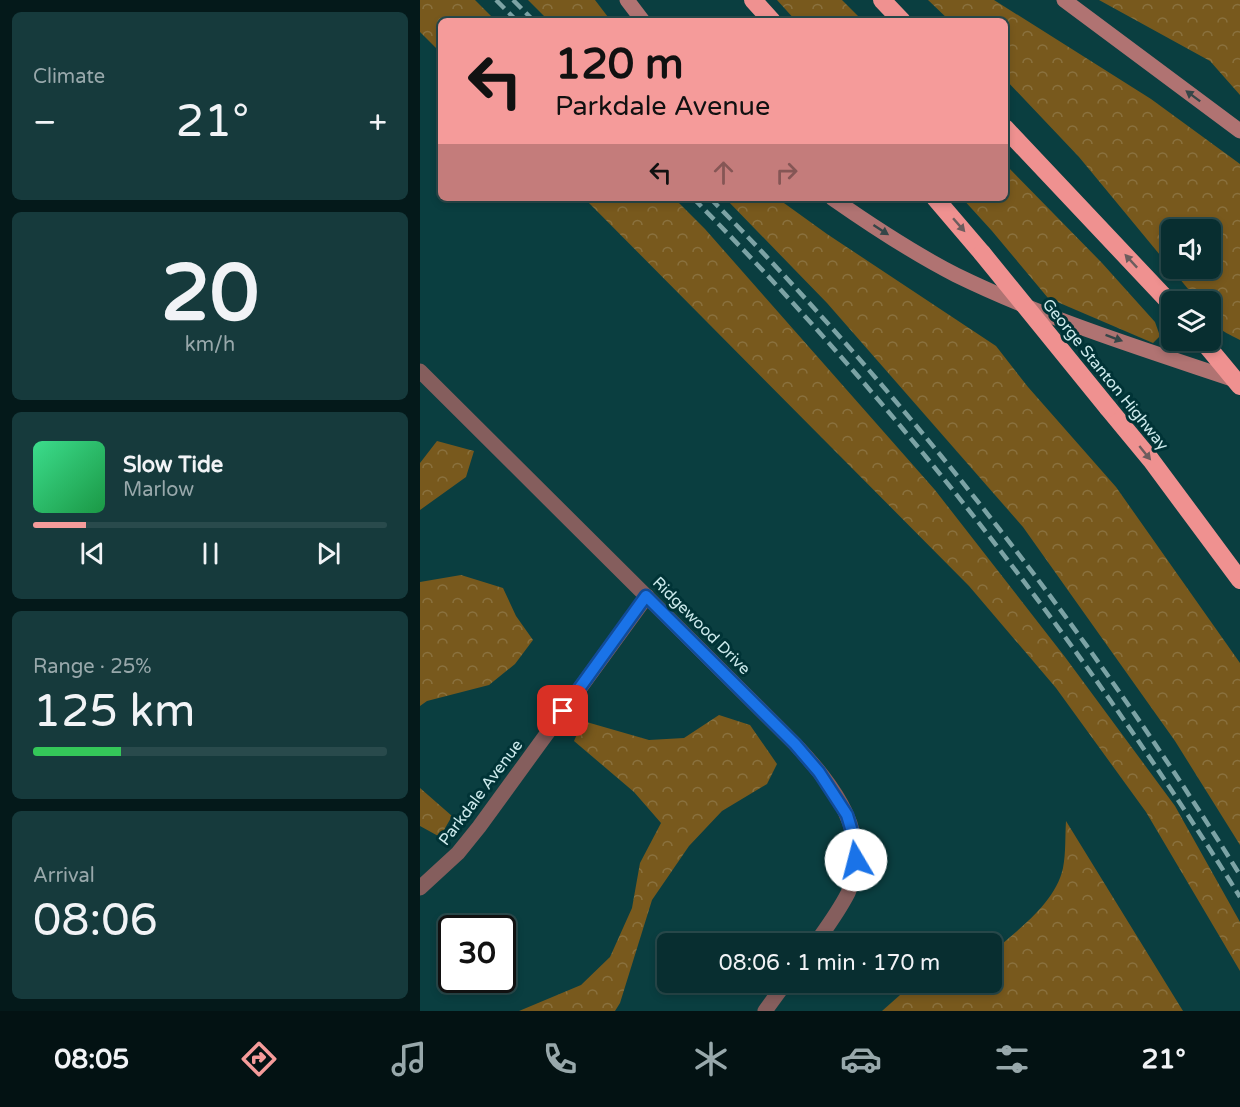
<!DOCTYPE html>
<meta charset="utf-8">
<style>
:root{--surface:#082e30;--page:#163a3c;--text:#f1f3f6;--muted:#98a8ab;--line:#294a4c;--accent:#f59b9a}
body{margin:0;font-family:"Varela Round",sans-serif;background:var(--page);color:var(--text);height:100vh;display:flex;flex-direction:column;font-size:22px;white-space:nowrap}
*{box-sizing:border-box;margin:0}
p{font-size:20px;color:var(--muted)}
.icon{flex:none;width:33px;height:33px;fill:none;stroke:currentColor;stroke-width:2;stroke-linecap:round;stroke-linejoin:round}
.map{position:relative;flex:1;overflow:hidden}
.details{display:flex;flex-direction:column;gap:12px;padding:12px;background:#04191a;width:420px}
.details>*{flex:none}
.guide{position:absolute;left:18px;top:18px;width:570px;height:183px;border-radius:9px;box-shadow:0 3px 9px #0003,0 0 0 2px var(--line);background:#f59b9a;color:#111;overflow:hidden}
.controls{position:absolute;left:741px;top:219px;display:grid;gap:12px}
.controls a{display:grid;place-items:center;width:60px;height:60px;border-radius:9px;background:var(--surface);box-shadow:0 3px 9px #0003,0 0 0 2px var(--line);font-size:30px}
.speed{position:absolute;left:18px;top:915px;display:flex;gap:12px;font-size:30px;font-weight:700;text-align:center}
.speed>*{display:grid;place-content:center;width:78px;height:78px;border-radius:50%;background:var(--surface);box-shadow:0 3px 9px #0003,0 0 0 2px var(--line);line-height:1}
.speed .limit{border:3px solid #111;border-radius:9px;background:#fff;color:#111}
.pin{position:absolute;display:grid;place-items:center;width:51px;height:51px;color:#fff;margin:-26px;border-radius:12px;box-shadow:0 3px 9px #0006}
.me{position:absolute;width:66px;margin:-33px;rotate:352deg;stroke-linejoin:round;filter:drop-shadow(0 0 4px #0008)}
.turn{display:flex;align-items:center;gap:21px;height:126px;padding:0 18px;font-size:27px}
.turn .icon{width:78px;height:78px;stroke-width:2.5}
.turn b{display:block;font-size:42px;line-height:51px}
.lanes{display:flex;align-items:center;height:57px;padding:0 18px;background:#0003;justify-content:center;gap:30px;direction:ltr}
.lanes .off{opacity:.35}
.big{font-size:45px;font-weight:600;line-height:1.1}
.details .widget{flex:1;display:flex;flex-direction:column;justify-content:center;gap:9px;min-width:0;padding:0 21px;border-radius:9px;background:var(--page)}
.details .dial{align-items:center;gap:0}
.dial b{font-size:78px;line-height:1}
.song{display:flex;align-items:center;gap:18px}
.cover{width:72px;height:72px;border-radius:9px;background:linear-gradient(135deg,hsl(150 70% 55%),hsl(140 70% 35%))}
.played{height:6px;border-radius:3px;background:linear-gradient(90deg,var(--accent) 15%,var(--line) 15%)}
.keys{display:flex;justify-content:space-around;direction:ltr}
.heat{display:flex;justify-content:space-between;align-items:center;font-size:33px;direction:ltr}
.charge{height:9px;border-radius:4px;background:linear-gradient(90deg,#34c759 25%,var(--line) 0)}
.trip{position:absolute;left:237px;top:933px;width:345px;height:60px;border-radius:9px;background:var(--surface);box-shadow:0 3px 9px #0003,0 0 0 2px var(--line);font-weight:600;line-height:60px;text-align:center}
.tab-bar{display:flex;height:96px;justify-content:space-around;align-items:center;background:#031213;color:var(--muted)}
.tab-bar .icon{width:42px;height:42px}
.tab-bar .selected{color:var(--accent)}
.tab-bar b{font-size:27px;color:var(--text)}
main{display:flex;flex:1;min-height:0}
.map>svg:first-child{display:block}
.forest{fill:url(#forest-crowns);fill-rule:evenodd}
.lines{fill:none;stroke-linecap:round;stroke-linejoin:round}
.minor{stroke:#855e5d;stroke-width:15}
.secondary{stroke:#b07372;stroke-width:15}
.motorway{stroke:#ef9190;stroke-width:18}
.rail{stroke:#7ca3a5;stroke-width:4.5;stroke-dasharray:12 6;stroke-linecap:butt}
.motorway-bridge{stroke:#ef9190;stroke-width:18}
.oneway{fill:#354648}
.oneway2{fill:#6c5d5e}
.route-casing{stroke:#114b97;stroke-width:15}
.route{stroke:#1a73e8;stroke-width:10}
.labels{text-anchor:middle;stroke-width:6;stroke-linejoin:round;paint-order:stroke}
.street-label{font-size:16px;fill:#cceaec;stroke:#003336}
</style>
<main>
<section class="details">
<div class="widget"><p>Climate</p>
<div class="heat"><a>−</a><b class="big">21°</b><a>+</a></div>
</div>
<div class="widget dial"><b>20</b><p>km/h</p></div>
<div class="widget">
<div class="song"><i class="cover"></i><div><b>Slow Tide</b><p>Marlow</p></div></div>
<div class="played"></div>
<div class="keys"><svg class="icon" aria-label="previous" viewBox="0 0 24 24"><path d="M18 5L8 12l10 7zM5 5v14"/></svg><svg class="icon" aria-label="pause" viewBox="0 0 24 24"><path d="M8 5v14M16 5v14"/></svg><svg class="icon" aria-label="next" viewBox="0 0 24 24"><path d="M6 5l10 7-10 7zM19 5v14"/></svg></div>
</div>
<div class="widget"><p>Range · 25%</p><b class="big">125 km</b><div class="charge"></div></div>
<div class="widget"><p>Arrival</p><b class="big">08:06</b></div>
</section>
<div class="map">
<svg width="820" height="1011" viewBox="0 0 820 1011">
<defs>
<pattern id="forest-crowns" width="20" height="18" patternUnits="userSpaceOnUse" patternTransform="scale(1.5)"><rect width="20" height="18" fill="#78591d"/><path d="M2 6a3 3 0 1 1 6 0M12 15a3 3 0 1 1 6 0" fill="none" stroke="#8a713e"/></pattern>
</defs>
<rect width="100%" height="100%" fill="#0a3e40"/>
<path class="forest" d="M0,0H55L76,21H21V53L0,32Z
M108,0H175L191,21H129Z
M357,0H422L443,21H376Z
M508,0H574L731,99L820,164V340C799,329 790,327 790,302L778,301L659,157L585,79V21H530ZM752,230H790V268H752Z
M679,0H820V95L790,61Z
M585,164L682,263L735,322L740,336L733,343L628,298L572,231L542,198H585Z
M164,198H254L285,229L515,490L645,657L755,806L820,922V971L726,812L636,688L549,586Z
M305,198H357L407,234L576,346L608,387L696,487L820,663V845L755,741L603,527L407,303Z
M17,441L54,451L46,477L0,510V463Z
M41,575L83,588L96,616L113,640L95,664L69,685L7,701L0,706V582Z
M299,715L330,725L357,764L347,784L302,811L269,846L232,900L200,1003L195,1011H99L161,985L190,957L212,908L220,863L241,823L214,792L154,741L163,721L229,740L264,738Z
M0,788L32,816L20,837L0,826Z
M646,821L763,1011H462L489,987L511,983L572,982V953C598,929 635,904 643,868C646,853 645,836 646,821Z"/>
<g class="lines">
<path class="minor" d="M0,371L375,744C413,785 453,834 428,893C419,911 407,927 395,944
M0,888L38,853L59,827L227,596
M345,1011L366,982"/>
<path class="secondary" d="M207,0L223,21
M644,0L820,131
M412,198C452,226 493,253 536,275C626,319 723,349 818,381"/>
<path class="motorway" d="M333,0L352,21
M462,0L482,21
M585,128L752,305
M515,198L562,253
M688,408L731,460L820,580"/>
<path class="rail" d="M76,0L97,21
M93,0L114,21
M273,198C482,409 664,646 820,897
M290,198C491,402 669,632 820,875"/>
<path class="motorway-bridge" d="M562,253L688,408
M782,340L820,386"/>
</g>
<defs><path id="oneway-solid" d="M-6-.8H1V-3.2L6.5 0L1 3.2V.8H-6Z" transform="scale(1.5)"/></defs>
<g class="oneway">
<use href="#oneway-solid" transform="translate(773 96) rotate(-143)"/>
<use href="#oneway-solid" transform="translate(461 230) rotate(33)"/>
<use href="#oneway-solid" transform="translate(694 338) rotate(20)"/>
</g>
<g class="oneway2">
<use href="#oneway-solid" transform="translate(539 225) rotate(49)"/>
<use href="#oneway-solid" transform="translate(711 261) rotate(-133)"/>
<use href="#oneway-solid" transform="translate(725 453) rotate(51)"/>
</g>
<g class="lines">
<g class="route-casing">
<path id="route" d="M143,711L226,596L375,744L399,772L427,815L436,845V860"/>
</g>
<use href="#route" class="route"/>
</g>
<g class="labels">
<g class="street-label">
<text transform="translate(686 374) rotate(51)" y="6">George Stanton Highway</text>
<text transform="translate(282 625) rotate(45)" y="6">Ridgewood Drive</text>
<text transform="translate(60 792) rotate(-53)" y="6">Parkdale Avenue</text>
</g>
</g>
</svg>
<div class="controls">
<a><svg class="icon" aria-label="sound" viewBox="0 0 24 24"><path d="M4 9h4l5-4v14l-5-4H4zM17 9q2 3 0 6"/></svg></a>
<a><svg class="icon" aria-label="layers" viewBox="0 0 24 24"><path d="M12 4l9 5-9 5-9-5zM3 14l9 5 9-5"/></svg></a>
</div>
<div class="speed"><div class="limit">30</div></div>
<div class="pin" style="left:143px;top:711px;background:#d93025"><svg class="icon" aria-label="arrive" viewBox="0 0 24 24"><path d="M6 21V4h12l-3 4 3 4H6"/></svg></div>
<svg class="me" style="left:436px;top:860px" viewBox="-20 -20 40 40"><circle r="19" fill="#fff"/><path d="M0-13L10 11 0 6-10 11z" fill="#1a73e8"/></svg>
<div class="trip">08:06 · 1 min · 170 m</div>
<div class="guide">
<div class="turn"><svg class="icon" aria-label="left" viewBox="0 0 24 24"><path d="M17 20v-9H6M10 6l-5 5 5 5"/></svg><div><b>120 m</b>Parkdale Avenue</div></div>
<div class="lanes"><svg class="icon" aria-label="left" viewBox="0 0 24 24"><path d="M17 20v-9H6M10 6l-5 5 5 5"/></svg><svg class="icon off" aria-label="ahead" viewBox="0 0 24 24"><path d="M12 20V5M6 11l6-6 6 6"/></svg><svg class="icon off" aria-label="right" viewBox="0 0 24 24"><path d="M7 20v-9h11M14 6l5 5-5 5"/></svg></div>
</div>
</div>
</main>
<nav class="tab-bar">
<b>08:05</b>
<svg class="icon selected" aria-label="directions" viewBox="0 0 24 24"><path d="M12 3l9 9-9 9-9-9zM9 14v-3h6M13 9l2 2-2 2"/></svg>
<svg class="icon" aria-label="music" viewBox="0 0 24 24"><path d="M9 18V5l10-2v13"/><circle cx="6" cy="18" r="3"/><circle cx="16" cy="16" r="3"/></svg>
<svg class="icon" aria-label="phone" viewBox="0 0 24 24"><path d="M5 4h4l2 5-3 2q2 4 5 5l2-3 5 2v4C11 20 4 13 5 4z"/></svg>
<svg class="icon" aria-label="climate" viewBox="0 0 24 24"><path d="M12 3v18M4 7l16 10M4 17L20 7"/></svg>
<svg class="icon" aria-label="car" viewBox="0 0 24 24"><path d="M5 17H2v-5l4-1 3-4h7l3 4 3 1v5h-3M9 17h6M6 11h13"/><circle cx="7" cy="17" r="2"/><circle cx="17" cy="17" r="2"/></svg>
<svg class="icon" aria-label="filters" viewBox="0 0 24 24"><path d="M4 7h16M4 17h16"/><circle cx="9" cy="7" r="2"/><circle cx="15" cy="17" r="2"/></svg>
<b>21°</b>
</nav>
